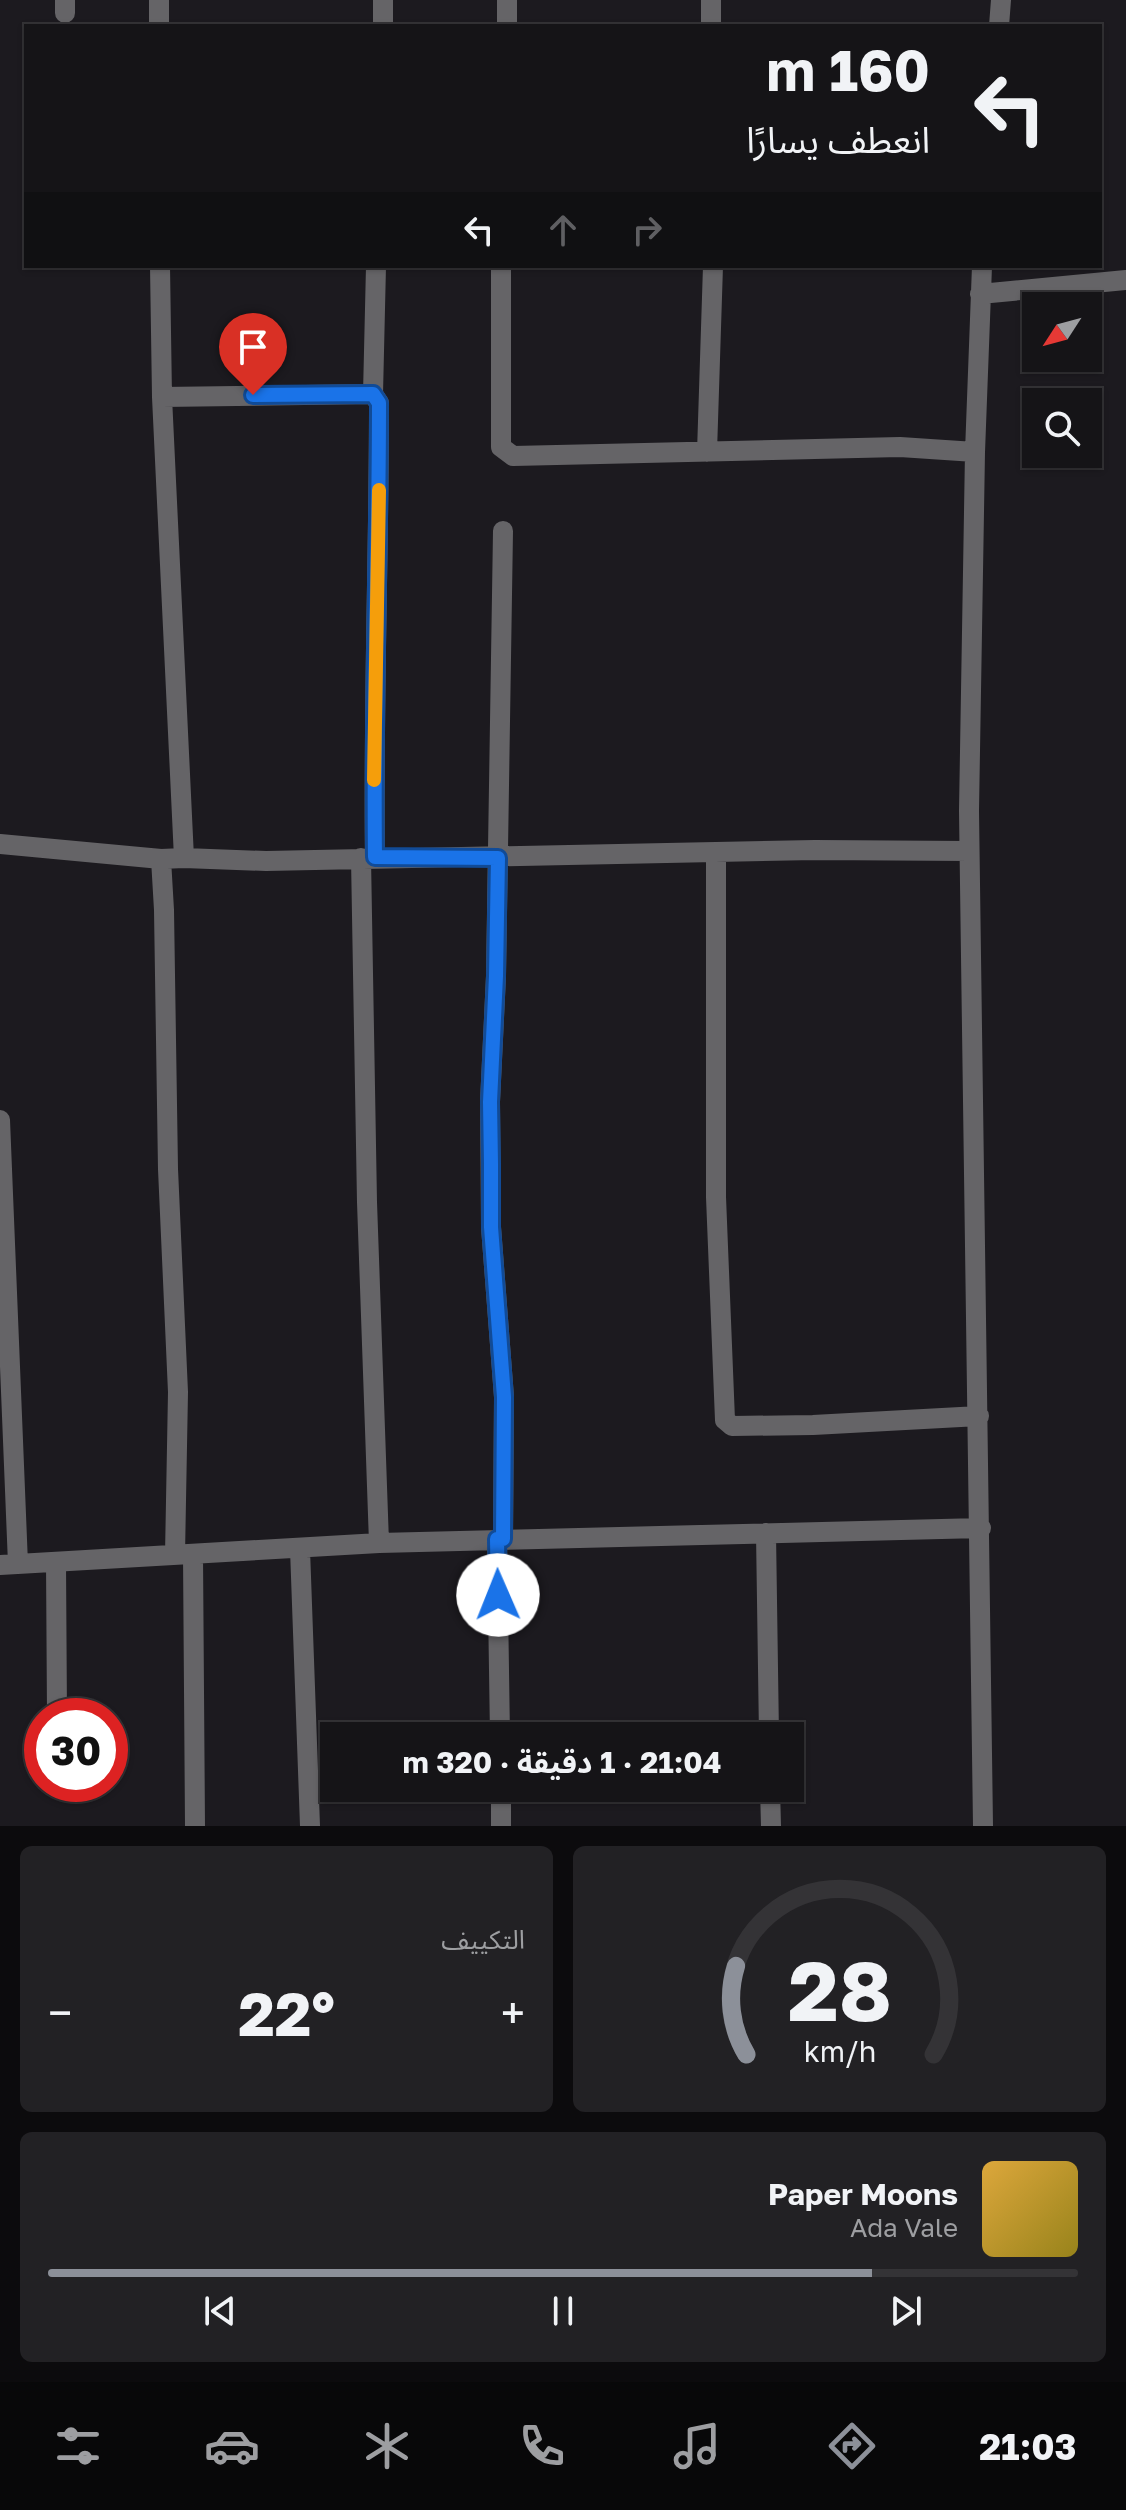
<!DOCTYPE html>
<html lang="ar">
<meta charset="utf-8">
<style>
:root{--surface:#151417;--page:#222124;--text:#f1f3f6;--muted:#9d9ea1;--line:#343336;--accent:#8c9099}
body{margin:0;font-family:"Golos Text","Noto Sans Arabic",sans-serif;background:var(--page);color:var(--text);direction:rtl;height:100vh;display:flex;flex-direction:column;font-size:30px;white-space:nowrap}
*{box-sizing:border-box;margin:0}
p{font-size:26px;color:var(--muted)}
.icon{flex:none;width:44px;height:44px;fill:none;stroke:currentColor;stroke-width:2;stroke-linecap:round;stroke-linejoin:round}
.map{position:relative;height:1826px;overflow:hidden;direction:ltr}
.details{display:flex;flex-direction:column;gap:20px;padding:20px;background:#0c0b0d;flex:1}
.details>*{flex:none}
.top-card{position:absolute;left:24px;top:24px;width:1078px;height:244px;border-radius:0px;box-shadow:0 2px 6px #0004,0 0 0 2px var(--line);direction:rtl;background:#151417;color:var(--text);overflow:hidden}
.needle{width:52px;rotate:234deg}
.fabs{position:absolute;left:1022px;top:292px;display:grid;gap:16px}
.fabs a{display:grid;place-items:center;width:80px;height:80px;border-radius:0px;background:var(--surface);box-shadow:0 2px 6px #0004,0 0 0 2px var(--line);font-size:40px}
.speed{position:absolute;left:24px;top:1698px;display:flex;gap:16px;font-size:40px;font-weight:700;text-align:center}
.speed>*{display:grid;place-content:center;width:104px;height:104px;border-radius:50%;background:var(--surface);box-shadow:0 2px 6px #0004,0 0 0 2px var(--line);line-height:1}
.speed .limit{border:12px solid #d22;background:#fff;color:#111}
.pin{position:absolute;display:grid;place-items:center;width:68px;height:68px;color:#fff;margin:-82px -34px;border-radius:50% 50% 50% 0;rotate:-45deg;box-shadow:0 0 8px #0007}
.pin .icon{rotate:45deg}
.me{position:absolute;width:88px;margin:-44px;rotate:359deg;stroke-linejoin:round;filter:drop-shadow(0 0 6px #0008)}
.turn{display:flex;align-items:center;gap:28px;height:168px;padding:0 40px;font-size:36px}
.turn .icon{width:104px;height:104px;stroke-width:2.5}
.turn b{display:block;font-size:56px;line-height:68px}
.lanes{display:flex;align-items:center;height:76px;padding:0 40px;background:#0003;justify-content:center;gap:40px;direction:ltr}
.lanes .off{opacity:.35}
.big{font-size:60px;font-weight:700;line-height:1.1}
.details .card{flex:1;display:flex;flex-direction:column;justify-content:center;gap:12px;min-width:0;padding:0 28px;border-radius:12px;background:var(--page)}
.details .dial{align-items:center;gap:0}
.dial svg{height:208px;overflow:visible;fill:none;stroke:var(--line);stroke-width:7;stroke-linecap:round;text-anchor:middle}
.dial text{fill:var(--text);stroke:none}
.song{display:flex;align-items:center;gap:24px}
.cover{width:96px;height:96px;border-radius:12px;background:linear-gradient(135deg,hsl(40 70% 55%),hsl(50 70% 35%))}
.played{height:8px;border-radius:4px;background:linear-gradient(90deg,var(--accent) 80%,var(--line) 80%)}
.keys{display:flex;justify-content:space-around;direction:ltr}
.heat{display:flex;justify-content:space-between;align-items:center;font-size:44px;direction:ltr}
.details .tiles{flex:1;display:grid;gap:20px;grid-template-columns:1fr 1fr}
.card:last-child{grid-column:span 2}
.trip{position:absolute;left:320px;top:1722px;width:484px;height:80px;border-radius:0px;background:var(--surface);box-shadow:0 2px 6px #0004,0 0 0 2px var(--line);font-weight:700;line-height:80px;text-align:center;direction:rtl}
.tab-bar{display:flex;height:128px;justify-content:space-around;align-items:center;background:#080809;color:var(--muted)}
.tab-bar .icon{width:56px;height:56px}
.tab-bar .current{color:var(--accent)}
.tab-bar b{font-size:36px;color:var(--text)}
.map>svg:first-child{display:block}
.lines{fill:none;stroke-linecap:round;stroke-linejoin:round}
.minor{stroke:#656467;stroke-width:20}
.route-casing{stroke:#114b97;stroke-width:20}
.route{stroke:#1a73e8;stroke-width:14}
.slow{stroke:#f59e0b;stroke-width:14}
</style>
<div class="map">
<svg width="1126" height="1826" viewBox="0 0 1126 1826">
<rect width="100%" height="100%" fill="#1c1a1f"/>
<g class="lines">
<path class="minor" d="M65,0V13
M711,0V26
M159,26V0
M383,26V0
M507,26V0
M999,26L1001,0
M160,266L162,397L184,858
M501,266V447L513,456L900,447L975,452
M982,266L975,452L969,811L983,1826
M980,294L1126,280
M373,394L376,266
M162,397L373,394L379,403C379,554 373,706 375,857
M707,452L713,266
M503,531L496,976L490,1102L491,1227L504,1397L503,1539
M0,844L161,859L184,858L266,861L815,850L969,851
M716,852V1197L725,1420L732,1426L813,1425L979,1416
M361,858L367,1202L379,1543
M161,859L164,910L168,1169L178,1392L175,1555
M0,1120L18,1564
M766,1533L769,1736
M497,1539L500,1736
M300,1549L310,1826
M193,1555L195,1826
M56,1562L57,1716
M0,1565L379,1543L981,1528
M501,1788V1826
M770,1788L771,1826"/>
</g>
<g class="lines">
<g class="route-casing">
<path id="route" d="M253,395L373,394L379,403C379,554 373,706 375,857L498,858L496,976L490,1102L491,1164V1227L504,1397L503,1539H497L498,1595"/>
</g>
<use href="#route" class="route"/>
<path class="slow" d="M374,780L379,490"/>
</g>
</svg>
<div class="fabs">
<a><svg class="needle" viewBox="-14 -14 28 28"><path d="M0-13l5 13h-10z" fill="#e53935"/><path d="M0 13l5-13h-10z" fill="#9d9ea1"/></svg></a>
<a><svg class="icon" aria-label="search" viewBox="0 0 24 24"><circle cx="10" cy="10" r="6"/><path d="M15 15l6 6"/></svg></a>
</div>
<div class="speed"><div class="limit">30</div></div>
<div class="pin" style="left:253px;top:395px;background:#d93025"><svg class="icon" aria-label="arrive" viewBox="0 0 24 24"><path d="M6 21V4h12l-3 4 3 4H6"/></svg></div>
<svg class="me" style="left:498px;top:1595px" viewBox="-20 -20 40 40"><circle r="19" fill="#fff"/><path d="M0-13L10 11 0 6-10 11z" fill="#1a73e8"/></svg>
<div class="trip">21:04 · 1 دقيقة · 320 m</div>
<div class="top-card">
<div class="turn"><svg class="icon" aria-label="left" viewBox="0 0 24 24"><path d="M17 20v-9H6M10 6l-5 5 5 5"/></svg><div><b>160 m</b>انعطف يسارًا</div></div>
<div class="lanes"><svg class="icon" aria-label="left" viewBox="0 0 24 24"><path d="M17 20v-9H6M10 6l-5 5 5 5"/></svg><svg class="icon off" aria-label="ahead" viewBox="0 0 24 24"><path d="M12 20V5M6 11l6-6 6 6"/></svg><svg class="icon off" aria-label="right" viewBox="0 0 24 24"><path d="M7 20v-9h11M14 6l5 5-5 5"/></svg></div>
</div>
</div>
<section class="details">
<div class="tiles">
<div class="card dial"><svg viewBox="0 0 100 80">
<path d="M14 69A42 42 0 1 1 86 69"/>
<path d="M14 69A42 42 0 0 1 10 35" stroke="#8c9099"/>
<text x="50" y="56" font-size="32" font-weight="700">28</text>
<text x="50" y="72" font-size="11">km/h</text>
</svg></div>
<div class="card"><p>التكييف</p>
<div class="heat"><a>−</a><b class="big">22°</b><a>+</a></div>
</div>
<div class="card">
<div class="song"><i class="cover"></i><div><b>Paper Moons</b><p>Ada Vale</p></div></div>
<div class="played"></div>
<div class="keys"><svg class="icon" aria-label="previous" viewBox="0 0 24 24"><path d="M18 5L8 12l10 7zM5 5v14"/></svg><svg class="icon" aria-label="pause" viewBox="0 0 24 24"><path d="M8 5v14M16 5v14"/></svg><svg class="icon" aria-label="next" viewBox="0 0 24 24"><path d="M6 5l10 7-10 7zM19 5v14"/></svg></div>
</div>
</div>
</section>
<nav class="tab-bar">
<b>21:03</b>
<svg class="icon current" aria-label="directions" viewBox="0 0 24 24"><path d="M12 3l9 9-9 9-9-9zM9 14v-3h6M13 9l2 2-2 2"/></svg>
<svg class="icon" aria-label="music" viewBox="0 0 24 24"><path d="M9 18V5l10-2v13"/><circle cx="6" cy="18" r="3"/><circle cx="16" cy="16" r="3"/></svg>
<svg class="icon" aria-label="phone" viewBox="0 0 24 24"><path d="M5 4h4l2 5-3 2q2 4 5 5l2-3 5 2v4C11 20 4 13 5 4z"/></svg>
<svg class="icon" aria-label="climate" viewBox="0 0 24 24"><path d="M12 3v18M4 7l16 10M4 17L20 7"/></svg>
<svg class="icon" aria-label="car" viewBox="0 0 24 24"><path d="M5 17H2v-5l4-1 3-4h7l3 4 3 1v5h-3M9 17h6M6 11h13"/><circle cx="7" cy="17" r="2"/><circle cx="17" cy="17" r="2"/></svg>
<svg class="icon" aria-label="filters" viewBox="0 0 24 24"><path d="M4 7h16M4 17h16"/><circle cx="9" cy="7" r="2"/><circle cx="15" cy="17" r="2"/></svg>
</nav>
